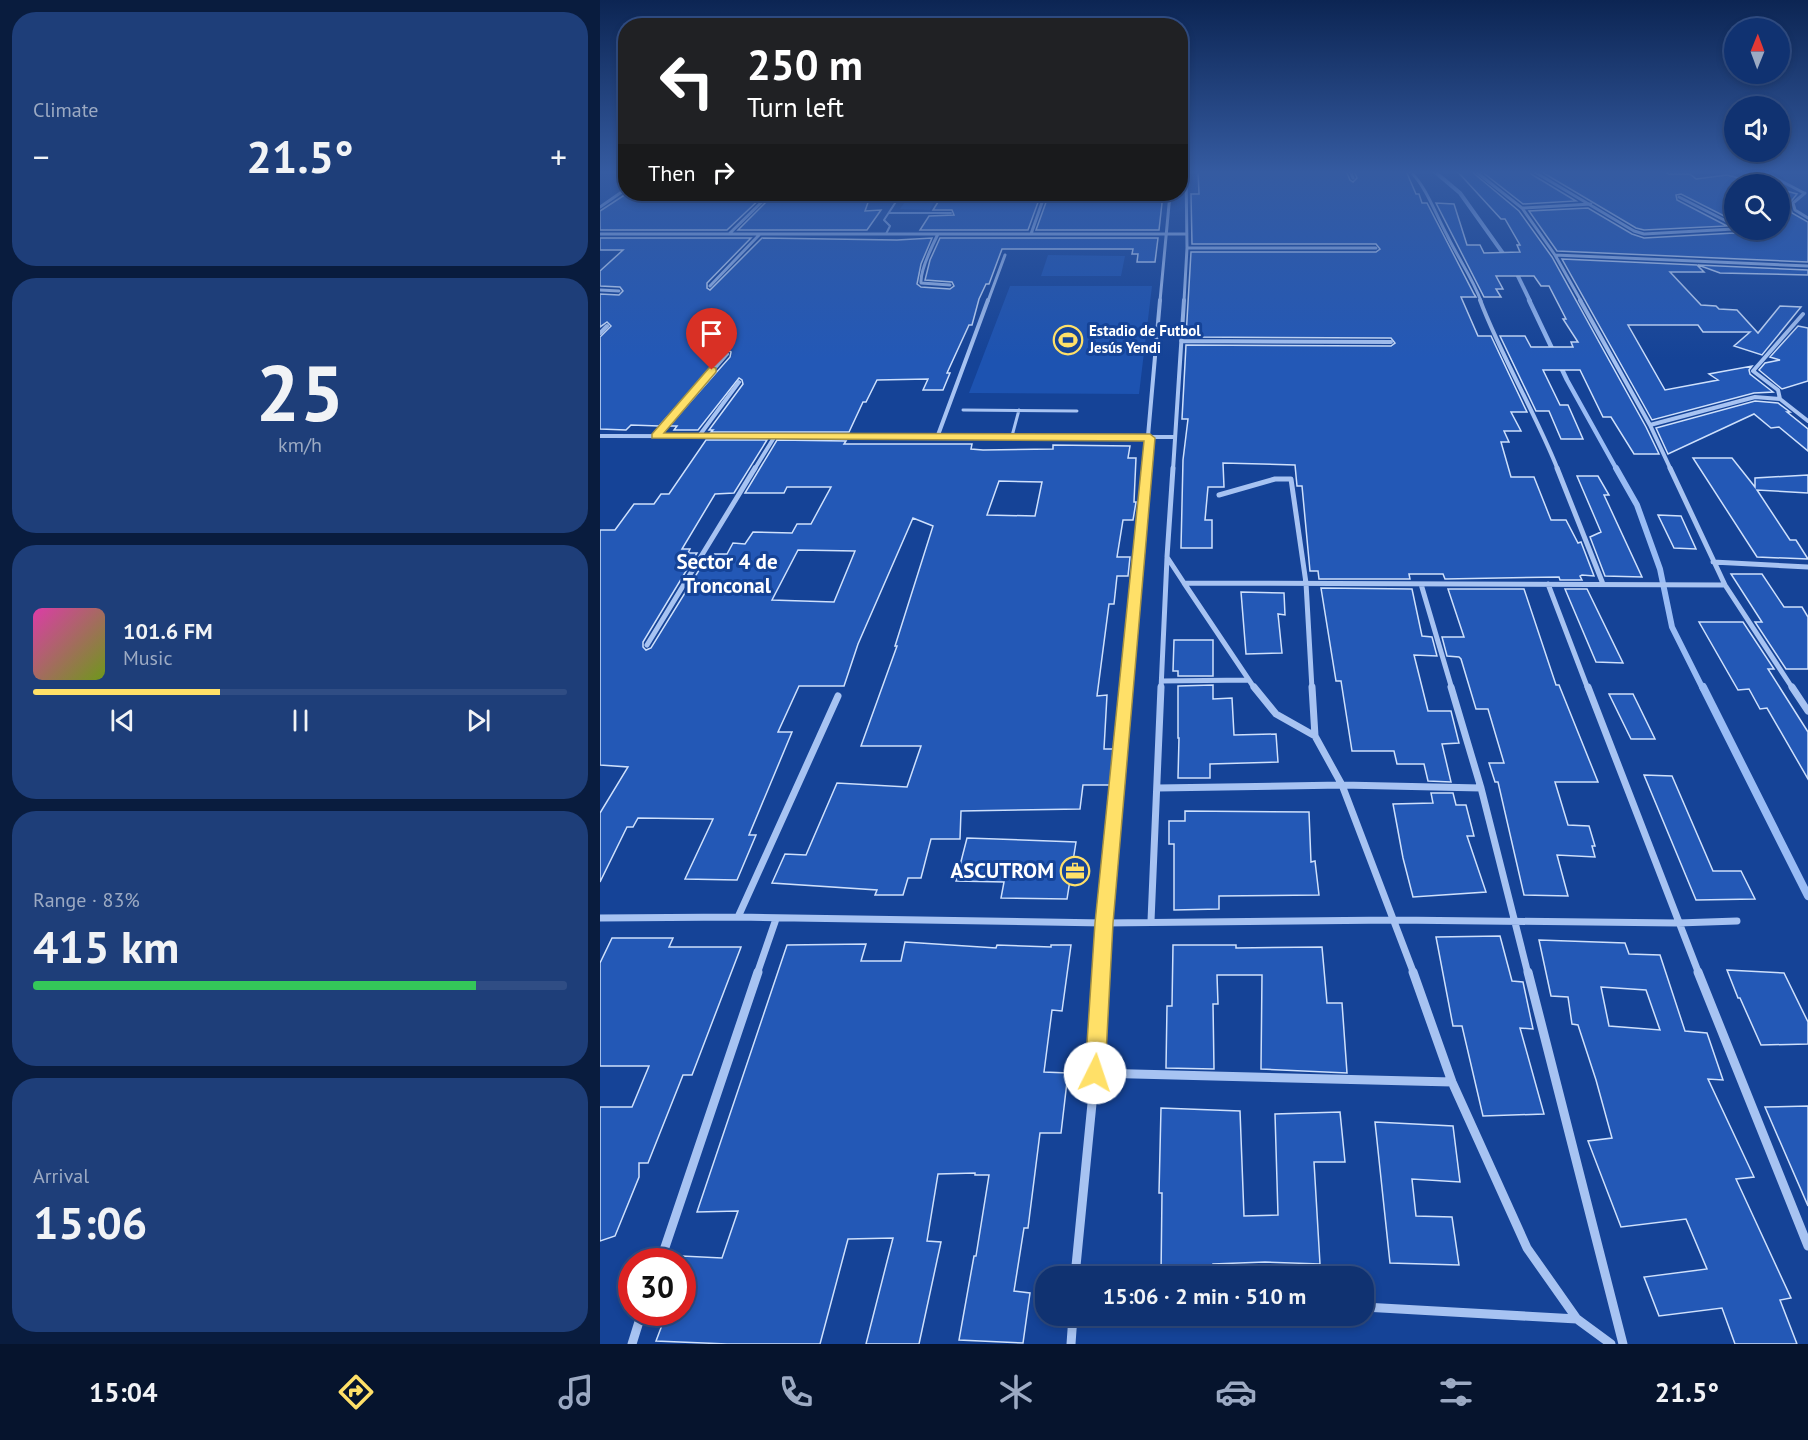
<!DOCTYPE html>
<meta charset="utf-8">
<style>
:root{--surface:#103271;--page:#1e3e79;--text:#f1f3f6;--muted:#9caac3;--line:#304d84;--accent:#ffe068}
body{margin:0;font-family:"PT Sans",sans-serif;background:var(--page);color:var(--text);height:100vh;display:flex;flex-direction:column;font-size:22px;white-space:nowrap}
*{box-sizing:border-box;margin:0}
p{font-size:20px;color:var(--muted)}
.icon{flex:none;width:33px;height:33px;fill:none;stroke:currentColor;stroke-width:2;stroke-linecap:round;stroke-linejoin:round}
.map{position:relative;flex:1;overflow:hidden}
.drawer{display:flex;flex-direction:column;gap:12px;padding:12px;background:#091c3e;width:600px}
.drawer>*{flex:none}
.top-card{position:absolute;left:18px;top:18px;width:570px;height:183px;border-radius:24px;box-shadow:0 3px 9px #0003,0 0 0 2px var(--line);background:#202124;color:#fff;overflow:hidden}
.needle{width:39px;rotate:1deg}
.controls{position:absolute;left:1124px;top:18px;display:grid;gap:12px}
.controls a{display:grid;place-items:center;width:66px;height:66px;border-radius:50%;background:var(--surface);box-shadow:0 3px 9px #0003,0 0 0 2px var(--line);font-size:30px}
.speed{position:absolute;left:18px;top:1248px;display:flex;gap:12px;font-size:30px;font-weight:700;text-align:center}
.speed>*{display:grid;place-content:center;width:78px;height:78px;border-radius:50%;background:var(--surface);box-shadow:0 3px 9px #0003,0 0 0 2px var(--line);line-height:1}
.speed .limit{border:9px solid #d22;background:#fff;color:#111}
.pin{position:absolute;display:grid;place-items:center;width:51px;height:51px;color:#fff;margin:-62px -26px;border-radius:50% 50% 50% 0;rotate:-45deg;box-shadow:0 0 6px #0007}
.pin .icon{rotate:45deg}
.me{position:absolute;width:66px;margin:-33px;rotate:4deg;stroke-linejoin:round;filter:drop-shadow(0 0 4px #0008)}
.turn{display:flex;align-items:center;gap:21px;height:126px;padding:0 30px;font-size:27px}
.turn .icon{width:78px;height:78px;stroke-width:2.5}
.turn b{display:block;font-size:42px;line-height:51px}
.then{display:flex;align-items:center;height:57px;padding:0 30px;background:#0003;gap:12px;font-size:22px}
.big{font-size:45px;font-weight:800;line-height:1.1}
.drawer .card{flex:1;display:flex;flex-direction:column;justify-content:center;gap:9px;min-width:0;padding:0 21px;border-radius:24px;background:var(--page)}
.drawer .dial{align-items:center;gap:0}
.dial b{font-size:78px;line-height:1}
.song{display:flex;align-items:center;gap:18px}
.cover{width:72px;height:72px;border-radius:9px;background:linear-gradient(135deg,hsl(320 70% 55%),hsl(80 70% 35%))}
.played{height:6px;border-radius:3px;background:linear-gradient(90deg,var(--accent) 35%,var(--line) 35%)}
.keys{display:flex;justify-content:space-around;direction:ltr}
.heat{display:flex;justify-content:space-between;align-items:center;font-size:33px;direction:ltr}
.charge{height:9px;border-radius:4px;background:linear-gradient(90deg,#34c759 83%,var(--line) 0)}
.trip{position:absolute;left:435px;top:1266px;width:339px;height:60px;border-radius:24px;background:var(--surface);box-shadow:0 3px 9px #0003,0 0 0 2px var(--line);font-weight:800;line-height:60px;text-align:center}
.tab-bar{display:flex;height:96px;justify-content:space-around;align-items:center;background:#06142d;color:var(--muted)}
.tab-bar .icon{width:42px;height:42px}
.tab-bar .on{color:var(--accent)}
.tab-bar b{font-size:27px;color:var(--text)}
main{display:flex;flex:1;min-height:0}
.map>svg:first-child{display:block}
.green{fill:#1d53b1}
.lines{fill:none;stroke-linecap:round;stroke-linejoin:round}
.stream-far3{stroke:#99bcf5;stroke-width:4}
.stream-far2{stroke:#99bcf5;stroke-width:4.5}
.stream-far1{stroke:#99bcf5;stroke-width:6}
.stream{stroke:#99bcf5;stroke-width:8}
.building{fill:#2358b6;stroke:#cee0fc;stroke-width:1.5;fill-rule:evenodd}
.service-far1{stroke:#a7c3f2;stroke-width:2}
.service{stroke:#a7c3f2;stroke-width:3}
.minor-far4{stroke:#a7c3f2;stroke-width:3}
.minor-far3{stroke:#a7c3f2;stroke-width:4}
.minor-far2{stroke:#a7c3f2;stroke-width:5}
.minor-far1{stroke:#a7c3f2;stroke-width:7}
.minor{stroke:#a7c3f2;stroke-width:9}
.route{fill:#ffe068;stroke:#a69244;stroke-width:1.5}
.labels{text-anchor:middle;stroke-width:6;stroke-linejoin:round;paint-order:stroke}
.far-poi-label{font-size:15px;font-weight:bold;fill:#fff;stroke:#154397;text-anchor:start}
.quarter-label{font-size:21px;font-weight:bold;fill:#fff;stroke:#154397}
.near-poi-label{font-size:21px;font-weight:bold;fill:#fff;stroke:#154397;text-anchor:end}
</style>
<main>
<section class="drawer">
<div class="card"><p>Climate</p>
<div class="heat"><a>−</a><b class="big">21.5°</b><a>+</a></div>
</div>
<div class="card dial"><b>25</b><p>km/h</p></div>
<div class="card">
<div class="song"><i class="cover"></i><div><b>101.6 FM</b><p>Music</p></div></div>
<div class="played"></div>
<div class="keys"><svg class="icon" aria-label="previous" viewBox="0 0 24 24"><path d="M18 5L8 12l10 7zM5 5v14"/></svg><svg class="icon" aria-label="pause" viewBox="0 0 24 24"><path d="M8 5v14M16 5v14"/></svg><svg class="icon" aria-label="next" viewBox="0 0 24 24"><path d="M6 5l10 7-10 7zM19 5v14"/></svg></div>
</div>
<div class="card"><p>Range · 83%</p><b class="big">415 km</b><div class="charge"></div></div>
<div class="card"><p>Arrival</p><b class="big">15:06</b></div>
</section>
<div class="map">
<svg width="1208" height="1344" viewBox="0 0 1208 1344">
<rect width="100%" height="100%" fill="#154397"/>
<path class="green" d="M309,196H337L330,210L300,209Z
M448,255L525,256L521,276H441Z
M410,286H552L539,394L369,393Z"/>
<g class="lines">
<path class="stream-far3" d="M834,171L860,193L907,259
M914,268L930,301"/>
<path class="stream-far2" d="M929,300L967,380L1017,470"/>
<path class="stream-far1" d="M1016,468L1037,505L1060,569L1072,627L1103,689"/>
<path class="stream" d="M1103,687L1208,896"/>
</g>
<path class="building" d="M598,171H746L750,180L753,182L757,178L754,171H806L816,194H819L822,203H827L874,294L876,297H861L878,336H891L927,412H911L921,431H904L909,442H901L911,477H934L951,520H966L978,543L981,542L994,576L982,575L980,576L982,580H960L959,577L845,579L843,574H809L810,579H719L718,571H710L702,486H697L695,465L623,463L624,487H608L605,520H612V548H581L583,460L588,419H582L586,345L791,346L795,343L791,338L586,337L591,252H776L780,249L776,244H592L591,194H599Z
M857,171H871L919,211L952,257L1046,427L1059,454H1034L1011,417H1003L980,370H943L960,405H968L983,439H961L949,411H936L900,336H925L931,347H973L971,342H978L963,319H966L949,286H941L934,276H896L903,289H896L901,297H884L836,203L854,204L867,245H880L884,253L920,252L917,245H920L905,219H901Z
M881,171H929L931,174L976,201L923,204Z
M940,171H1063L1069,174H1090L1096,179L1127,175L1162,184H1134V221L1081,194L1076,195L1077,200L1127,226L1044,230L1036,228Z
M1179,189L1197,194L1189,204L1192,213L1208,222V262L957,251L929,211L988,208L1032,234L1044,238L1134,233L1138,230H1179Z
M26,194H165L127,230H0V211Z
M174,194H271L265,211L281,210L267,230H138Z
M343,194H441L428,230H320L329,216L354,215L352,210H333Z
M449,194H563L559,230H436Z
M0,238H151L107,283V288L110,290L162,238L297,240L332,238L321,264L317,284L321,287L350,289L354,286L352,282L325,280L330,260L340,238H558L555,262H537L538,254H532L533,249H402L389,284H386L379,299L372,325H369L347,373H350L343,390H323L328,379L277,380L266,402H263L249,432H111L113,430H109L143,384L142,380L139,378L98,430H74L77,426H69L130,357L131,352L127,350L59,426L31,425L26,430L0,429V337L11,326L7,322L0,327V294L19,295L23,291L20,287L0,286V271L23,250H0Z
M962,259L1097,265L1104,272H1070L1101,305L1116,306L1119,309L1137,310L1158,333L1180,306L1201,307L1162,355L1134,346L1150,332H1103L1098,325H1028L1065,390L1118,380L1109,374L1152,366L1149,370L1150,374L1173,392L1154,393L1052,420Z
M1098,265L1208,270V275L1120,273Z
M1198,326L1208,328V381L1182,389L1159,370L1165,363L1180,360L1170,357Z
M1155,401L1178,403L1190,412H1187L1208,429V451L1179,427L1171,428L1154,414L1068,454L1056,428Z
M106,440H167L134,493L115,494L82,549H90L88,553H97L43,642V647L46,650L51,648L109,554H127L133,543L145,544L153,532L192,533L197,524H211L231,487H187L184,493H145L177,440L246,441L244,444H372L371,449L383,450L453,449V445L530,446L528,458H536L534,502H536L533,520H523L517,557H530L528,576H517L514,604H509L497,696L507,695L504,749H514L510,785H483L480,809L361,811L360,839H331L321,878H308L303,895H275L277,890L172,883L185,854L206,855L237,783L307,787L321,746H261L297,646H295L333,526L313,518L258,644L244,686H199L178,732H192L149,835H156L137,880L85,879L113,819L38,818L33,827H27L0,882V813L28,767L0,765V530H15L34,504H54L61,494H69ZM399,481L442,482L435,516L387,515ZM198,550L255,551L234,602L172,600Z
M1093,458H1132L1155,487V478L1208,475V493L1157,490L1190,540H1196L1208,559L1157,557Z
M977,476H998L1009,495H1004L1042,577L1005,576L990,537L1001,532Z
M1058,515L1081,516L1096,549L1074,548Z
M1131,574H1162L1184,607H1202L1208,617V669H1186L1155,622H1162Z
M721,588L812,589L822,636L832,637L837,656L814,655L828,711H851L859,743L842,744L851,782L828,781L824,764H797L794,751H752L741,681H736Z
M848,589H924L956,685H959L998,782H955L968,825L989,826L995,846H992L995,857L957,855L968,896L924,895L898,782H895L889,763H904L888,709H876L861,659L859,657L847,656L842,637H864Z
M965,589H987L1023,663L996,662Z
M641,592L684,593L685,615L678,614L682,653L646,654Z
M1099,622H1143L1174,669H1168L1208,732V779L1167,708L1160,709L1149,689L1138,690Z
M574,640H613V676H578V671H573Z
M613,685V699L632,698L634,735L676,734L678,762L610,764V778H578L579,738H578V686Z
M1009,694H1033L1055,739H1031Z
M1044,775L1072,776L1113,871H1141L1155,899L1096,900Z
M831,793H853L856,805H866L874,836H867L886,892L813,897L803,858L793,804L833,803Z
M585,811L709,812L711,862L715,861L719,895L619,896V909L574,910V844H569V821H585Z
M367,838L476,842L467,899L401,898L404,882L356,881Z
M900,936L912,981L923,982L933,1029L920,1028L944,1114L883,1116L862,1026H853L836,937Z
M12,938H73L69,947H141L92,1075H83L48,1163H39V1177L15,1236L0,1241V1107H32L49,1066H0V963Z
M939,940L1025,943L1029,954L1060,955L1085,1031L1107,1033L1123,1080L1108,1079L1154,1177L1136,1179L1191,1298L1180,1300L1197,1344H1135L1122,1308L1059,1316L1044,1277L1107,1269L1086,1219L1021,1227L988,1141L1012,1138L996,1080L978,1025L972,1024L968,997L951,996ZM1001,987L1046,990L1060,1030L1009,1026Z
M305,942L396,948L397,945L451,947V945H471L462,1011L452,1010L444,1072L468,1073L461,1133H440L428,1228H424L414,1291L430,1293L423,1343L359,1340L374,1256H376L389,1175H375V1173L338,1174L327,1241L341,1242L319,1344H266L293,1238L248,1239L220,1344H127L56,1341L67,1312H82V1256L122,1258L138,1211L97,1212L187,945L266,944L261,961H301Z
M573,945H636V948L722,947L727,1003H742L747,1073L661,1069L662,975H617L618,1004H613L614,1069L566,1068L567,1006H572Z
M1127,970L1184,973L1208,1022V1044L1161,1045L1140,998H1138Z
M1208,1106V1206L1165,1107Z
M561,1108L640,1111L644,1216L678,1215L675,1114L740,1112L745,1162H714L720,1264L665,1262L613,1264V1276H561L562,1193H559Z
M775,1122L853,1126L860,1182L812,1179L816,1216L852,1217L859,1265L790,1263Z"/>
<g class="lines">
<path class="service-far1" d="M289,213H351
M286,234L290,226L284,220L301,194"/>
<path class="service" d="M363,410L477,411
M412,436L419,410"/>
<path class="minor-far4" d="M750,171L753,178
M810,171C827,188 835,213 847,235C858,258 872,277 881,301
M875,171L922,208L955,255L981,301
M933,171L1034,231L1044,234L1134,229
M1162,171L1204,193
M1205,193L1193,203L1195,210L1208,218
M1079,197L1134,225
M0,207L26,189
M922,208L991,204
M0,234H587
M129,234L170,194
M338,234C332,246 320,270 321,283L350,285
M431,234L445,194
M587,248H776
M955,255L1208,266
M110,286L160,234
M0,290L19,291
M388,301L405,255
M560,301L570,194
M584,301L587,248L586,171"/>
<path class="minor-far3" d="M880,300C902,358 935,412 958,470
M980,300L1050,425L1071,470
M0,333L7,326
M581,341L791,342
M1180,399L1178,390L1153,371L1203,314
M1050,425L1155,397L1180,399L1208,421
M338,435L388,300
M0,436L575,437
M55,436L127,354
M99,436L139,382
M154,470L175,436
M545,470L560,300
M573,470L584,300"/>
<path class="minor-far2" d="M573,468L567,557L584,583
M957,468L1003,584
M1070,468L1125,585L1193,689
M619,495L675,479H691L706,583L712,689
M1113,562L1208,567
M821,584L852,689
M948,584L988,689
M47,645L155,468
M562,681L648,680
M525,689L545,468
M561,689L567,558
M655,689L584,583L1125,585"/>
<path class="minor-far1" d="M654,687L676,714L715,736
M712,687L715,736L742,785L814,974
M851,687L881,788L928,974
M988,687L1099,974
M1192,687L1208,711
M558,788L742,785L881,788
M138,917L238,696
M0,918L138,917L504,923L795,920L1078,923L1137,921
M551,921L561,687
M157,974L176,919
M501,974L525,687"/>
<path class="minor" d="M813,972L852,1082L927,1248L977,1319
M928,972L1023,1344
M1098,972L1208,1246
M495,1073L852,1082
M60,1262L158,972
M475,1276L495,1073L501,972
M764,1307L977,1319L1011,1344
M32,1344L42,1312
M471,1344L473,1316"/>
</g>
<linearGradient id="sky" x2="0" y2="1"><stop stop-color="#0c2553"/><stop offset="0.48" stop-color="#355ba1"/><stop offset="1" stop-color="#355ba1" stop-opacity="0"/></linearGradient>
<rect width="1208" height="359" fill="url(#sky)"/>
<path class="route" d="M112,367L116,368V372L64,433L550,434L555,438L513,923L505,1073L502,1080L495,1083L488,1080L485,1073L495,923L544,441L52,438V434L109,368Z"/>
<defs>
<g id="stadium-ring" transform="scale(1.5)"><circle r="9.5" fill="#154397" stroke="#ffe068" stroke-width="1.5"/><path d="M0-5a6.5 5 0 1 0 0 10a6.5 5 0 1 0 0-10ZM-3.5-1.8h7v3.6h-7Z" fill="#ffe068"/></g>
<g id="office-ring" transform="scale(1.5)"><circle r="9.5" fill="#154397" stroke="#ffe068" stroke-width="1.5"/><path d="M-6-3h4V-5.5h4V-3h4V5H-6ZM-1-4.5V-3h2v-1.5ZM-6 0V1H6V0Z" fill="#ffe068"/></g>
</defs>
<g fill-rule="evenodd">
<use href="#stadium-ring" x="468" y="340"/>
<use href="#office-ring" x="475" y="871"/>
</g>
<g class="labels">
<g class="far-poi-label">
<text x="489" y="336">Estadio de Futbol<tspan x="489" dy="17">Jesús Yendi</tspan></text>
</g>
<g class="quarter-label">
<text x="127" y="569">Sector 4 de<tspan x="127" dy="24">Tronconal</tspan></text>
</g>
<g class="near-poi-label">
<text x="454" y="878">ASCUTROM</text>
</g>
</g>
</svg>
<div class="controls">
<a><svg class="needle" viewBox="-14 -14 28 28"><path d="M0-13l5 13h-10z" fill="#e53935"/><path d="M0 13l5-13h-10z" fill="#9caac3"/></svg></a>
<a><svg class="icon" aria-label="sound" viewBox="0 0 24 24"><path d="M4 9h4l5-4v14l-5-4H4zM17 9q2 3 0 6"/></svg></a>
<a><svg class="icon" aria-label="search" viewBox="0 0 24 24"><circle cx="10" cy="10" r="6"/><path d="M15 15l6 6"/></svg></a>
</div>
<div class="speed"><div class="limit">30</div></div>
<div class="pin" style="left:112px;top:370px;background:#d93025"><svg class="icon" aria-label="arrive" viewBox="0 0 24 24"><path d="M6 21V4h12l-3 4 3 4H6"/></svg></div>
<svg class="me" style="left:495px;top:1073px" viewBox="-20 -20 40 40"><circle r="19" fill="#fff"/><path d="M0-13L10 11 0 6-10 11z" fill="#ffe068"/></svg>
<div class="trip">15:06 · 2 min · 510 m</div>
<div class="top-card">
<div class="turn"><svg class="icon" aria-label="left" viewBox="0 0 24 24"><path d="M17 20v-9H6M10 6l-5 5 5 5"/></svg><div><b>250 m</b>Turn left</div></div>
<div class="then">Then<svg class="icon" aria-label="right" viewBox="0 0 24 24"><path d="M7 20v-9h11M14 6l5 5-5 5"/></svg></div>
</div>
</div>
</main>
<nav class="tab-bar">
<b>15:04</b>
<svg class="icon on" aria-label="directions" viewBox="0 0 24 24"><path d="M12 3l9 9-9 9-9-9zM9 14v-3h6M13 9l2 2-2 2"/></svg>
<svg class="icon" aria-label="music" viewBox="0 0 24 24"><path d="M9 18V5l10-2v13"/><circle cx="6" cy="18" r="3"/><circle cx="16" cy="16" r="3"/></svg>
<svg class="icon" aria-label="phone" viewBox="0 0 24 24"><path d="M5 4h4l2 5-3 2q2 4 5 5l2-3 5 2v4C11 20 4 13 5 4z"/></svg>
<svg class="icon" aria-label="climate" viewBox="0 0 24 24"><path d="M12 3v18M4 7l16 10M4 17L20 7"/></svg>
<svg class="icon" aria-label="car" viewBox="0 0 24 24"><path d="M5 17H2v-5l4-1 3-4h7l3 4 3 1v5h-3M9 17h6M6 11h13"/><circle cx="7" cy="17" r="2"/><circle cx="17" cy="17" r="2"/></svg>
<svg class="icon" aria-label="filters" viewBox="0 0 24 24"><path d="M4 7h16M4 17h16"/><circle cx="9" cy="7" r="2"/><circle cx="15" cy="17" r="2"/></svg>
<b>21.5°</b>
</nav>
